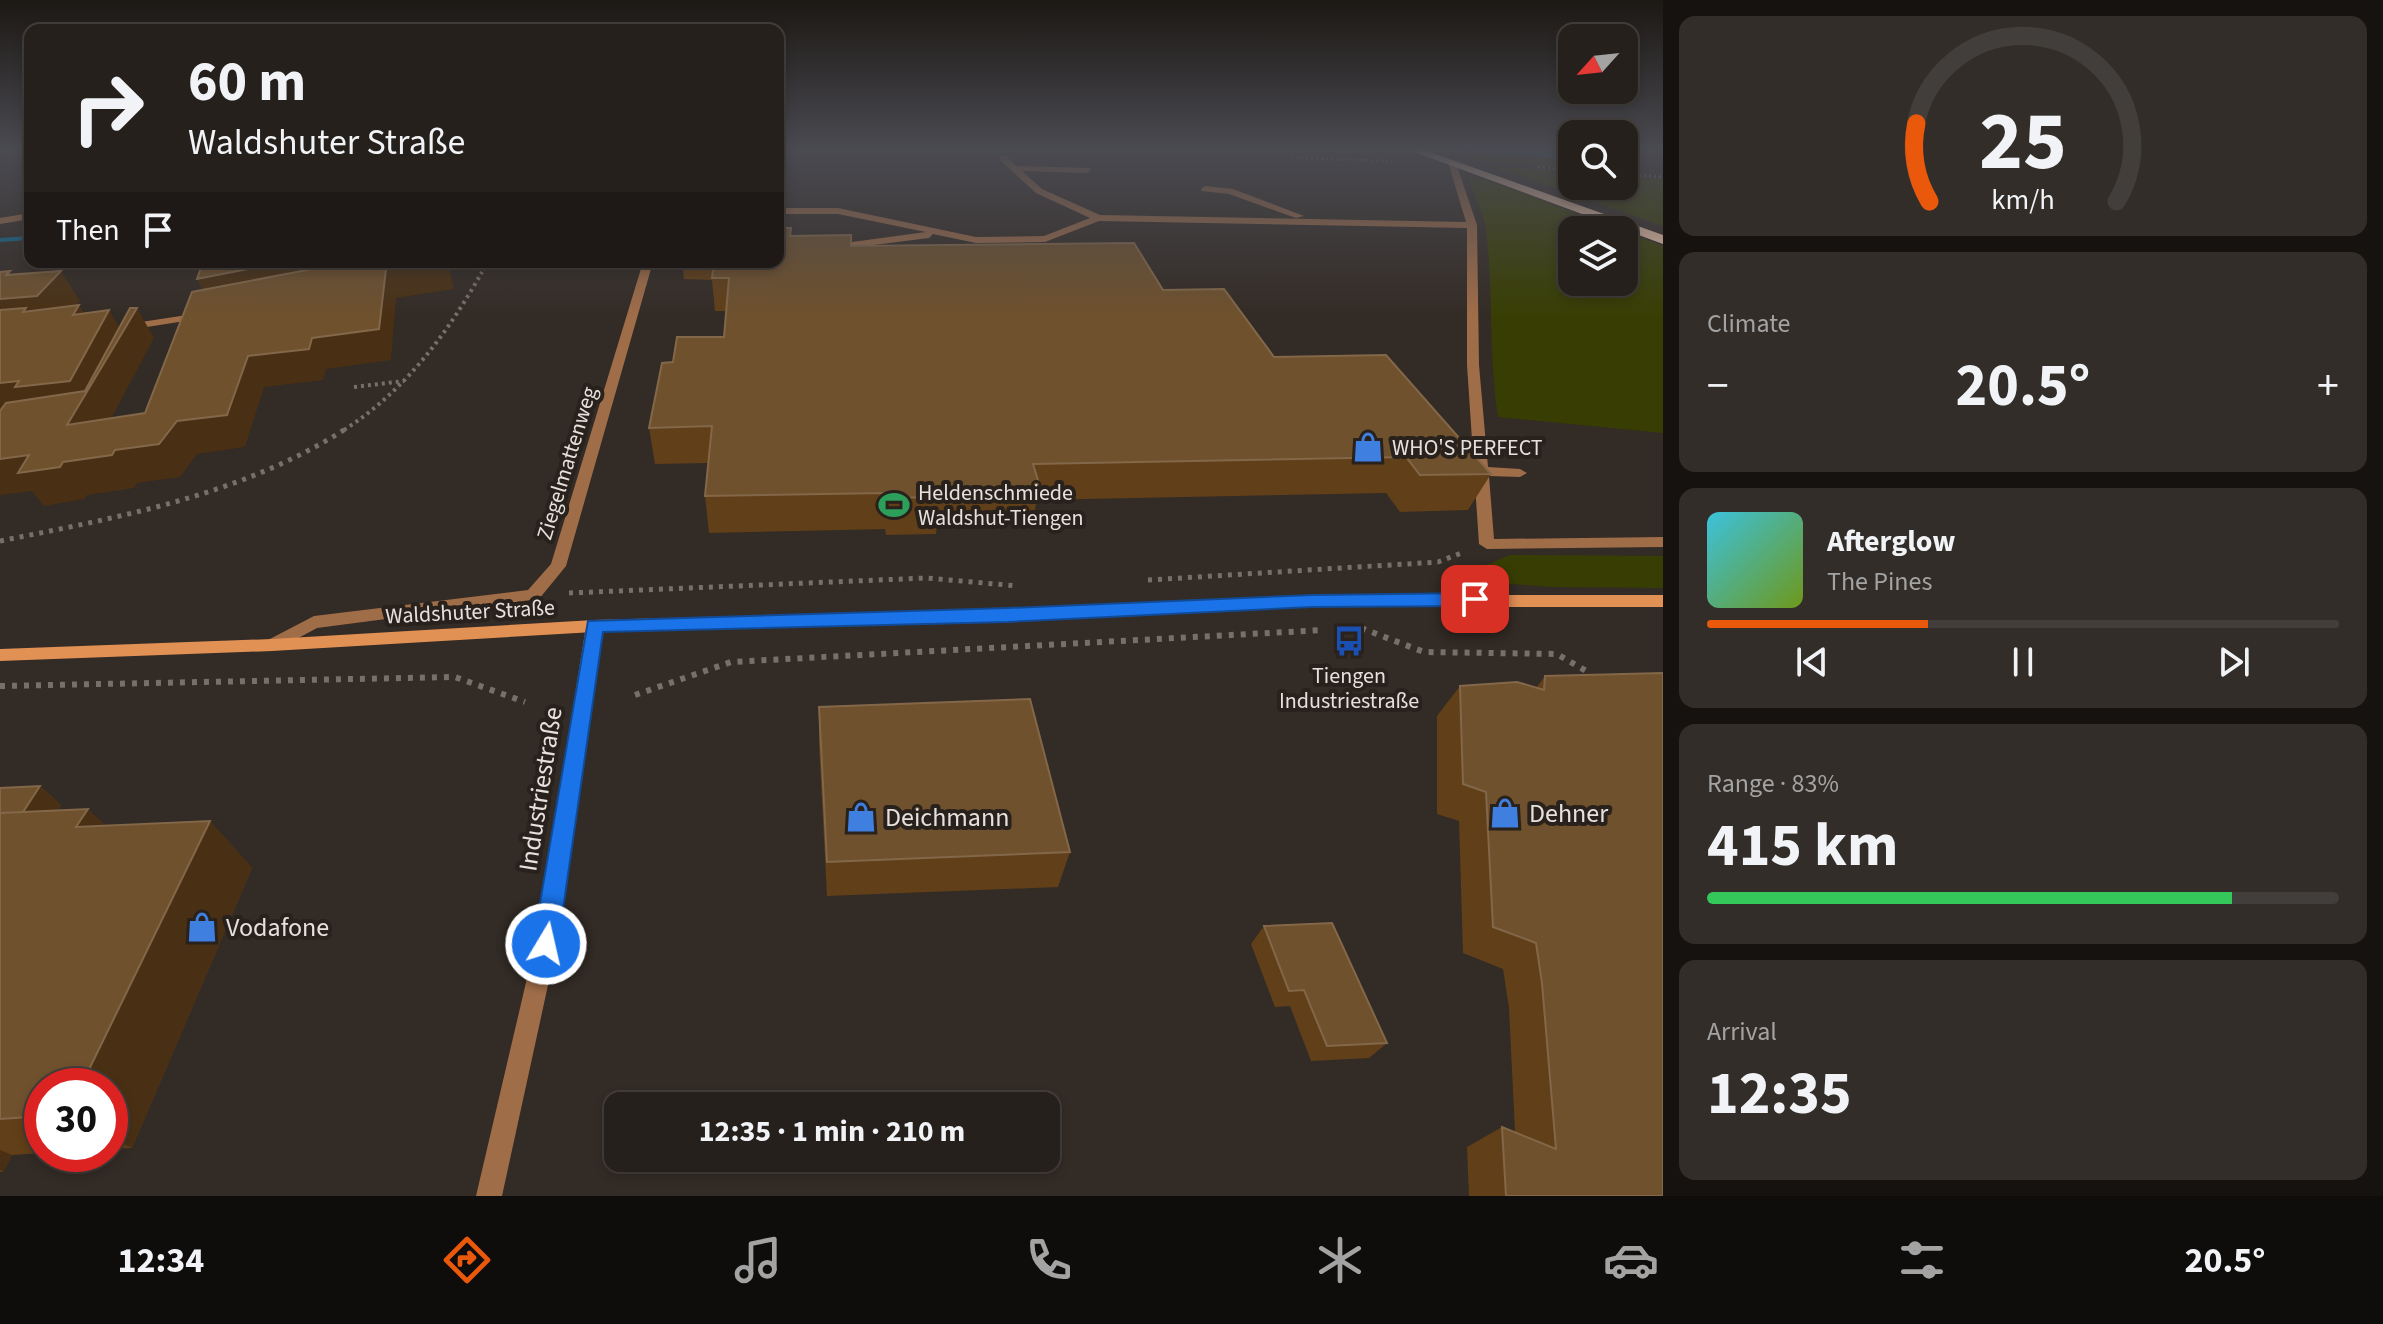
<!DOCTYPE html>
<meta charset="utf-8">
<style>
:root{--surface:#26201c;--page:#322d29;--text:#f1f3f6;--muted:#a4a3a3;--line:#423e3b;--accent:#ea580c}
body{margin:0;font-family:"Source Sans 3",sans-serif;background:var(--page);color:var(--text);height:100vh;display:flex;flex-direction:column;font-size:30px;white-space:nowrap}
*{box-sizing:border-box;margin:0}
p{font-size:26px;color:var(--muted)}
.icon{flex:none;width:44px;height:44px;fill:none;stroke:currentColor;stroke-width:2;stroke-linecap:round;stroke-linejoin:round}
.map{position:relative;flex:1;overflow:hidden}
.sheet{display:flex;flex-direction:column;gap:16px;padding:16px;background:#15120f;width:720px}
.sheet>*{flex:none}
.hud{position:absolute;left:24px;top:24px;width:760px;height:244px;border-radius:16px;box-shadow:0 4px 12px #0003,0 0 0 2px var(--line);background:#26201c;color:var(--text);overflow:hidden}
.needle{width:52px;rotate:243deg}
.controls{position:absolute;left:1558px;top:24px;display:grid;gap:16px}
.controls a{display:grid;place-items:center;width:80px;height:80px;border-radius:16px;background:var(--surface);box-shadow:0 4px 12px #0003,0 0 0 2px var(--line);font-size:40px}
.speed{position:absolute;left:24px;top:1068px;display:flex;gap:16px;font-size:40px;font-weight:700;text-align:center}
.speed>*{display:grid;place-content:center;width:104px;height:104px;border-radius:50%;background:var(--surface);box-shadow:0 4px 12px #0003,0 0 0 2px var(--line);line-height:1}
.speed .limit{border:12px solid #d22;background:#fff;color:#111}
.pin{position:absolute;display:grid;place-items:center;width:68px;height:68px;color:#fff;margin:-34px;border-radius:16px;box-shadow:0 4px 12px #0006}
.me{position:absolute;width:88px;margin:-44px;rotate:9deg;stroke-linejoin:round;filter:drop-shadow(0 0 6px #0008)}
.turn{display:flex;align-items:center;gap:28px;height:168px;padding:0 32px;font-size:36px}
.turn .icon{width:104px;height:104px;stroke-width:2.5}
.turn b{display:block;font-size:56px;line-height:68px}
.then{display:flex;align-items:center;height:76px;padding:0 32px;background:#0003;gap:16px;font-size:30px}
.big{font-size:60px;font-weight:700;line-height:1.1}
.sheet .tile{flex:1;display:flex;flex-direction:column;justify-content:center;gap:12px;min-width:0;padding:0 28px;border-radius:16px;background:var(--page)}
.sheet .dial{align-items:center;gap:0}
.dial svg{height:208px;overflow:visible;fill:none;stroke:var(--line);stroke-width:7;stroke-linecap:round;text-anchor:middle}
.dial text{fill:var(--text);stroke:none}
.song{display:flex;align-items:center;gap:24px}
.cover{width:96px;height:96px;border-radius:12px;background:linear-gradient(135deg,hsl(190 70% 55%),hsl(80 70% 35%))}
.played{height:8px;border-radius:4px;background:linear-gradient(90deg,var(--accent) 35%,var(--line) 35%)}
.keys{display:flex;justify-content:space-around;direction:ltr}
.heat{display:flex;justify-content:space-between;align-items:center;font-size:44px;direction:ltr}
.charge{height:12px;border-radius:6px;background:linear-gradient(90deg,#34c759 83%,var(--line) 0)}
.trip{position:absolute;left:604px;top:1092px;width:456px;height:80px;border-radius:16px;background:var(--surface);box-shadow:0 4px 12px #0003,0 0 0 2px var(--line);font-weight:700;line-height:80px;text-align:center}
.tabs{display:flex;height:128px;justify-content:space-around;align-items:center;background:#0f0d0b;color:var(--muted)}
.tabs .icon{width:56px;height:56px}
.tabs .selected{color:var(--accent)}
.tabs b{font-size:36px;color:var(--text)}
main{display:flex;flex:1;min-height:0}
.map>svg:first-child{display:block}
.green{fill:#383e03}
.water{fill:#0c688f}
.lines{fill:none;stroke-linecap:round;stroke-linejoin:round}
.stream{fill:#0c688f;fill-rule:evenodd}
.path-far3{stroke:#77706a;stroke-width:3;stroke-dasharray:2 3;stroke-linecap:butt}
.path-far2{stroke:#77706a;stroke-width:4;stroke-dasharray:3 4;stroke-linecap:butt}
.path-far1{stroke:#77706a;stroke-width:5;stroke-dasharray:4 6;stroke-linecap:butt}
.path{stroke:#77706a;stroke-width:6;stroke-dasharray:5 7;stroke-linecap:butt}
.service{fill:#a06d49;fill-rule:evenodd}
.minor{fill:#a06d49;fill-rule:evenodd}
.secondary{fill:#e29154;fill-rule:evenodd}
.trunk{fill:#faceaf;fill-rule:evenodd}
.wall{fill:#613f18}
.shaded-wall{fill:#493014}
.building{fill:#6f512d;stroke:#826749;stroke-width:2}
.route{fill:#1a73e8;stroke:#114b97;stroke-width:2}
.labels{text-anchor:middle;stroke-width:8;stroke-linejoin:round;paint-order:stroke}
.poi-label{font-size:22px;fill:#e6e1dd;stroke:#29211c;text-anchor:start}
.street-label{font-size:22px;fill:#e6e1dd;stroke:#29211c}
.near-street-label{font-size:26px;fill:#e6e1dd;stroke:#29211c}
.near-poi-label{font-size:26px;fill:#e6e1dd;stroke:#29211c;text-anchor:start}
</style>
<main>
<div class="map">
<svg width="1663" height="1196" viewBox="0 0 1663 1196">
<rect width="100%" height="100%" fill="#332b25"/>
<path class="green" d="M1271,150C1317,150 1369,143 1412,158Z
M1445,150L1572,159V168L1477,161Z
M1492,166L1572,172V186H1624V176L1663,179V226Z
M1469,176L1492,182L1621,230H1572V282H1624V231L1663,246V433L1498,417C1488,355 1494,292 1486,230C1484,211 1472,195 1469,176Z
M1510,555L1663,556V588L1554,587L1452,580Z"/>
<path class="water" d="M1445,150H1572V159Z"/>
<g class="lines">
<path class="stream" d="M30,236V240L0,242V238Z"/>
<path class="path-far3" d="M1262,150L1301,158L1392,161
M1538,167L1572,170
M1624,174L1663,177
M481,274L488,262"/>
<path class="path-far2" d="M354,387L404,381
M344,430C405,391 447,334 482,272"/>
<path class="path-far1" d="M0,541C120,517 243,495 347,428
M1148,580L1438,562L1464,552
M569,593L927,578L1018,586"/>
<path class="path" d="M1361,628L1424,652L1557,654L1588,672
M0,686L455,677L525,702
M635,695L731,662L1324,630"/>
<path class="service" d="M1000,156H1006L1016,166L1090,168L1091,170L1087,173L1022,171L1042,189L1100,215L1466,222L1448,162L1455,160L1477,225L1479,365L1488,467L1520,469L1527,473L1520,477L1489,476L1494,539L1663,537V547L1487,549L1479,544L1467,365V228L1099,221L1045,242L976,243L933,234L929,238L833,250L830,249V245L926,232L838,214H778V208H838L976,237L1044,236L1090,218L1036,193L1000,160Z
M1205,186L1233,189L1304,216L1296,218L1229,194L1202,191L1201,189Z"/>
<path class="minor" d="M30,213V219L0,224V218Z
M643,262H653L566,566L539,599L317,628L278,649H266L264,645L266,641L314,616L528,590L551,564Z
M200,313L204,314V318L128,330L122,327L128,324Z
M594,620L600,622L602,626L557,944L502,1196H476L535,944L586,626L588,622Z"/>
<path class="secondary" d="M1312,595H1663V607H1312L1008,621L594,632L272,651L0,661V649L272,639L594,620L1008,609Z"/>
<path class="trunk" d="M1409,150H1424L1663,235V244Z"/>
</g>
<path class="wall" d="M791,228V236L851,246L1163,290L1274,357L1491,474L1468,510L1400,512L1386,493L1037,500L1032,523L937,525L936,534L886,535L885,529L709,533L705,496L708,463L655,464L649,428L673,362L724,337L726,311H715L712,280L684,279L682,262H778Z
M1545,676L1663,1196H1469L1467,1147L1502,1127L1515,1132L1509,1008L1503,969L1463,953L1459,821L1437,814V716L1460,686L1536,688Z
M819,707L1070,852L1058,887L827,896L819,744Z
M40,786L61,805L57,811L105,826L210,821L252,868L132,1148L110,1149V1086H42V1153L12,1155L3,1172H0V788Z
M1264,926L1387,1043L1369,1058L1311,1061L1290,1006L1275,1007L1251,944Z"/>
<path class="shaded-wall" d="M284,262H394L212,309L197,279Z
M430,262H448L454,289L396,298L391,360L326,369L323,380L264,387L245,447L197,454L180,477L137,483L134,488L87,495L84,499L44,506L32,491L0,495V459L29,455L115,450L177,421L248,356L312,338L386,269Z
M10,271L27,297L61,271L80,301L58,327L0,332V299L6,275Z
M79,305L96,333L109,310L122,332L137,308L154,338L90,458L0,419V383L73,315Z
M40,786L61,805L38,843L15,824Z
M88,809L138,856L76,827Z
M210,821L252,868L132,1148L110,1137V1086H81Z
M0,1150L12,1155L3,1172L0,1170Z"/>
<path class="building" d="M778,228H791L790,236L851,235V246L1134,243L1163,290L1224,289L1274,357L1386,355L1491,474L1420,475L1406,457L1033,464L1040,487L939,489L940,497L888,498L887,493L705,496L712,426L649,428L662,363L673,362L677,337H724L729,278H712L714,262H778Z
M203,262H284L197,279Z
M334,262H430L386,269L379,329L312,338L309,349L248,356L227,415L177,421L159,444L115,450L112,455L63,462L60,467L18,473L29,455L0,459V411L6,403L85,391L130,308H137L67,425L145,413L192,292L307,270Z
M10,271L6,275L61,271L37,296L0,299V272Z
M79,305L73,315L109,310L70,381L15,387L19,381L0,383V310L26,308L23,312Z
M1663,673V1196H1506L1502,1127L1556,1149L1542,983L1536,943L1493,927L1486,792L1463,784L1460,686L1517,682L1544,690L1545,676Z
M1030,699L1070,852L827,862L819,707Z
M40,786L23,812L0,813V788Z
M88,809L76,827L210,821L81,1086H42V1116L0,1119V813Z
M1332,923L1387,1043L1327,1046L1304,990L1289,991L1264,926Z"/>
<linearGradient id="sky" x2="0" y2="1"><stop stop-color="#1c1814"/><stop offset="0.47" stop-color="#4a4a51"/><stop offset="1" stop-color="#4a4a51" stop-opacity="0"/></linearGradient>
<rect width="1663" height="317" fill="url(#sky)"/>
<path class="route" d="M1475,593L1484,599L1475,606L1312,607L1008,622L603,632L558,944L555,952L546,956L537,952L533,944L588,621L1008,608L1312,595Z"/>
<defs>
<g id="shop-bare" transform="scale(2.4)"><path d="M-5-2.5h2.3a2.7 3.5 0 0 1 5.4 0H5L5.5 6h-11ZM-1.5-2.5h3a1.5 2.3 0 0 0-3 0Z" fill="#3f7fe0" stroke="#29211c" stroke-width="2.5" paint-order="stroke"/></g>
<g id="stadium-bare" transform="scale(2.4)"><path d="M0-5a6.5 5 0 1 0 0 10a6.5 5 0 1 0 0-10ZM-3.5-1.8h7v3.6h-7Z" fill="#2e9e5b" stroke="#29211c" stroke-width="2.5" paint-order="stroke"/></g>
<g id="bus-bare" transform="scale(2.4)"><path d="M-5-6H5V4H4V6H2V4H-2V6H-4V4H-5ZM-3.5-4V0h7V-4ZM-3.5 1.2v1.5H-2V1.2ZM2 1.2v1.5H3.5V1.2Z" fill="#1a4fb4" stroke="#29211c" stroke-width="2.5" paint-order="stroke"/></g>
</defs>
<g fill-rule="evenodd">
<use href="#shop-bare" x="1368" y="447"/>
<use href="#stadium-bare" x="894" y="505"/>
<use href="#bus-bare" x="1349" y="641"/>
<use href="#shop-bare" x="1505" y="813"/>
<use href="#shop-bare" x="861" y="817"/>
<use href="#shop-bare" x="202" y="927"/>
</g>
<g class="labels">
<g class="poi-label">
<text x="1392" y="455">WHO'S PERFECT</text>
<text x="918" y="500">Heldenschmiede<tspan x="918" dy="25">Waldshut-Tiengen</tspan></text>
<text x="1349" y="683" text-anchor="middle">Tiengen<tspan x="1349" dy="25">Industriestraße</tspan></text>
</g>
<g class="street-label">
<text transform="translate(566 463) rotate(-73)" y="8">Ziegelmattenweg</text>
<text transform="translate(470 611) rotate(-3)" y="8">Waldshuter Straße</text>
</g>
<g class="near-street-label">
<text transform="translate(540 789) rotate(-81)" y="9">Industriestraße</text>
</g>
<g class="near-poi-label">
<text x="1529" y="822">Dehner</text>
<text x="885" y="826">Deichmann</text>
<text x="226" y="936">Vodafone</text>
</g>
</g>
</svg>
<div class="controls">
<a><svg class="needle" viewBox="-14 -14 28 28"><path d="M0-13l5 13h-10z" fill="#e53935"/><path d="M0 13l5-13h-10z" fill="#a4a3a3"/></svg></a>
<a><svg class="icon" aria-label="search" viewBox="0 0 24 24"><circle cx="10" cy="10" r="6"/><path d="M15 15l6 6"/></svg></a>
<a><svg class="icon" aria-label="layers" viewBox="0 0 24 24"><path d="M12 4l9 5-9 5-9-5zM3 14l9 5 9-5"/></svg></a>
</div>
<div class="speed"><div class="limit">30</div></div>
<div class="pin" style="left:1475px;top:599px;background:#d93025"><svg class="icon" aria-label="arrive" viewBox="0 0 24 24"><path d="M6 21V4h12l-3 4 3 4H6"/></svg></div>
<svg class="me" style="left:546px;top:944px" viewBox="-20 -20 40 40"><circle r="17" fill="#1a73e8" stroke="#fff" stroke-width="3"/><path d="M0-11L8 9 0 5-8 9z" fill="#fff"/></svg>
<div class="trip">12:35 · 1 min · 210 m</div>
<div class="hud">
<div class="turn"><svg class="icon" aria-label="right" viewBox="0 0 24 24"><path d="M7 20v-9h11M14 6l5 5-5 5"/></svg><div><b>60 m</b>Waldshuter Straße</div></div>
<div class="then">Then<svg class="icon" aria-label="arrive" viewBox="0 0 24 24"><path d="M6 21V4h12l-3 4 3 4H6"/></svg></div>
</div>
</div>
<section class="sheet">
<div class="tile dial"><svg viewBox="0 0 100 80">
<path d="M14 69A42 42 0 1 1 86 69"/>
<path d="M14 69A42 42 0 0 1 9 39" stroke="#ea580c"/>
<text x="50" y="56" font-size="32" font-weight="700">25</text>
<text x="50" y="72" font-size="11">km/h</text>
</svg></div>
<div class="tile"><p>Climate</p>
<div class="heat"><a>−</a><b class="big">20.5°</b><a>+</a></div>
</div>
<div class="tile">
<div class="song"><i class="cover"></i><div><b>Afterglow</b><p>The Pines</p></div></div>
<div class="played"></div>
<div class="keys"><svg class="icon" aria-label="previous" viewBox="0 0 24 24"><path d="M18 5L8 12l10 7zM5 5v14"/></svg><svg class="icon" aria-label="pause" viewBox="0 0 24 24"><path d="M8 5v14M16 5v14"/></svg><svg class="icon" aria-label="next" viewBox="0 0 24 24"><path d="M6 5l10 7-10 7zM19 5v14"/></svg></div>
</div>
<div class="tile"><p>Range · 83%</p><b class="big">415 km</b><div class="charge"></div></div>
<div class="tile"><p>Arrival</p><b class="big">12:35</b></div>
</section>
</main>
<nav class="tabs">
<b>12:34</b>
<svg class="icon selected" aria-label="directions" viewBox="0 0 24 24"><path d="M12 3l9 9-9 9-9-9zM9 14v-3h6M13 9l2 2-2 2"/></svg>
<svg class="icon" aria-label="music" viewBox="0 0 24 24"><path d="M9 18V5l10-2v13"/><circle cx="6" cy="18" r="3"/><circle cx="16" cy="16" r="3"/></svg>
<svg class="icon" aria-label="phone" viewBox="0 0 24 24"><path d="M5 4h4l2 5-3 2q2 4 5 5l2-3 5 2v4C11 20 4 13 5 4z"/></svg>
<svg class="icon" aria-label="climate" viewBox="0 0 24 24"><path d="M12 3v18M4 7l16 10M4 17L20 7"/></svg>
<svg class="icon" aria-label="car" viewBox="0 0 24 24"><path d="M5 17H2v-5l4-1 3-4h7l3 4 3 1v5h-3M9 17h6M6 11h13"/><circle cx="7" cy="17" r="2"/><circle cx="17" cy="17" r="2"/></svg>
<svg class="icon" aria-label="filters" viewBox="0 0 24 24"><path d="M4 7h16M4 17h16"/><circle cx="9" cy="7" r="2"/><circle cx="15" cy="17" r="2"/></svg>
<b>20.5°</b>
</nav>
